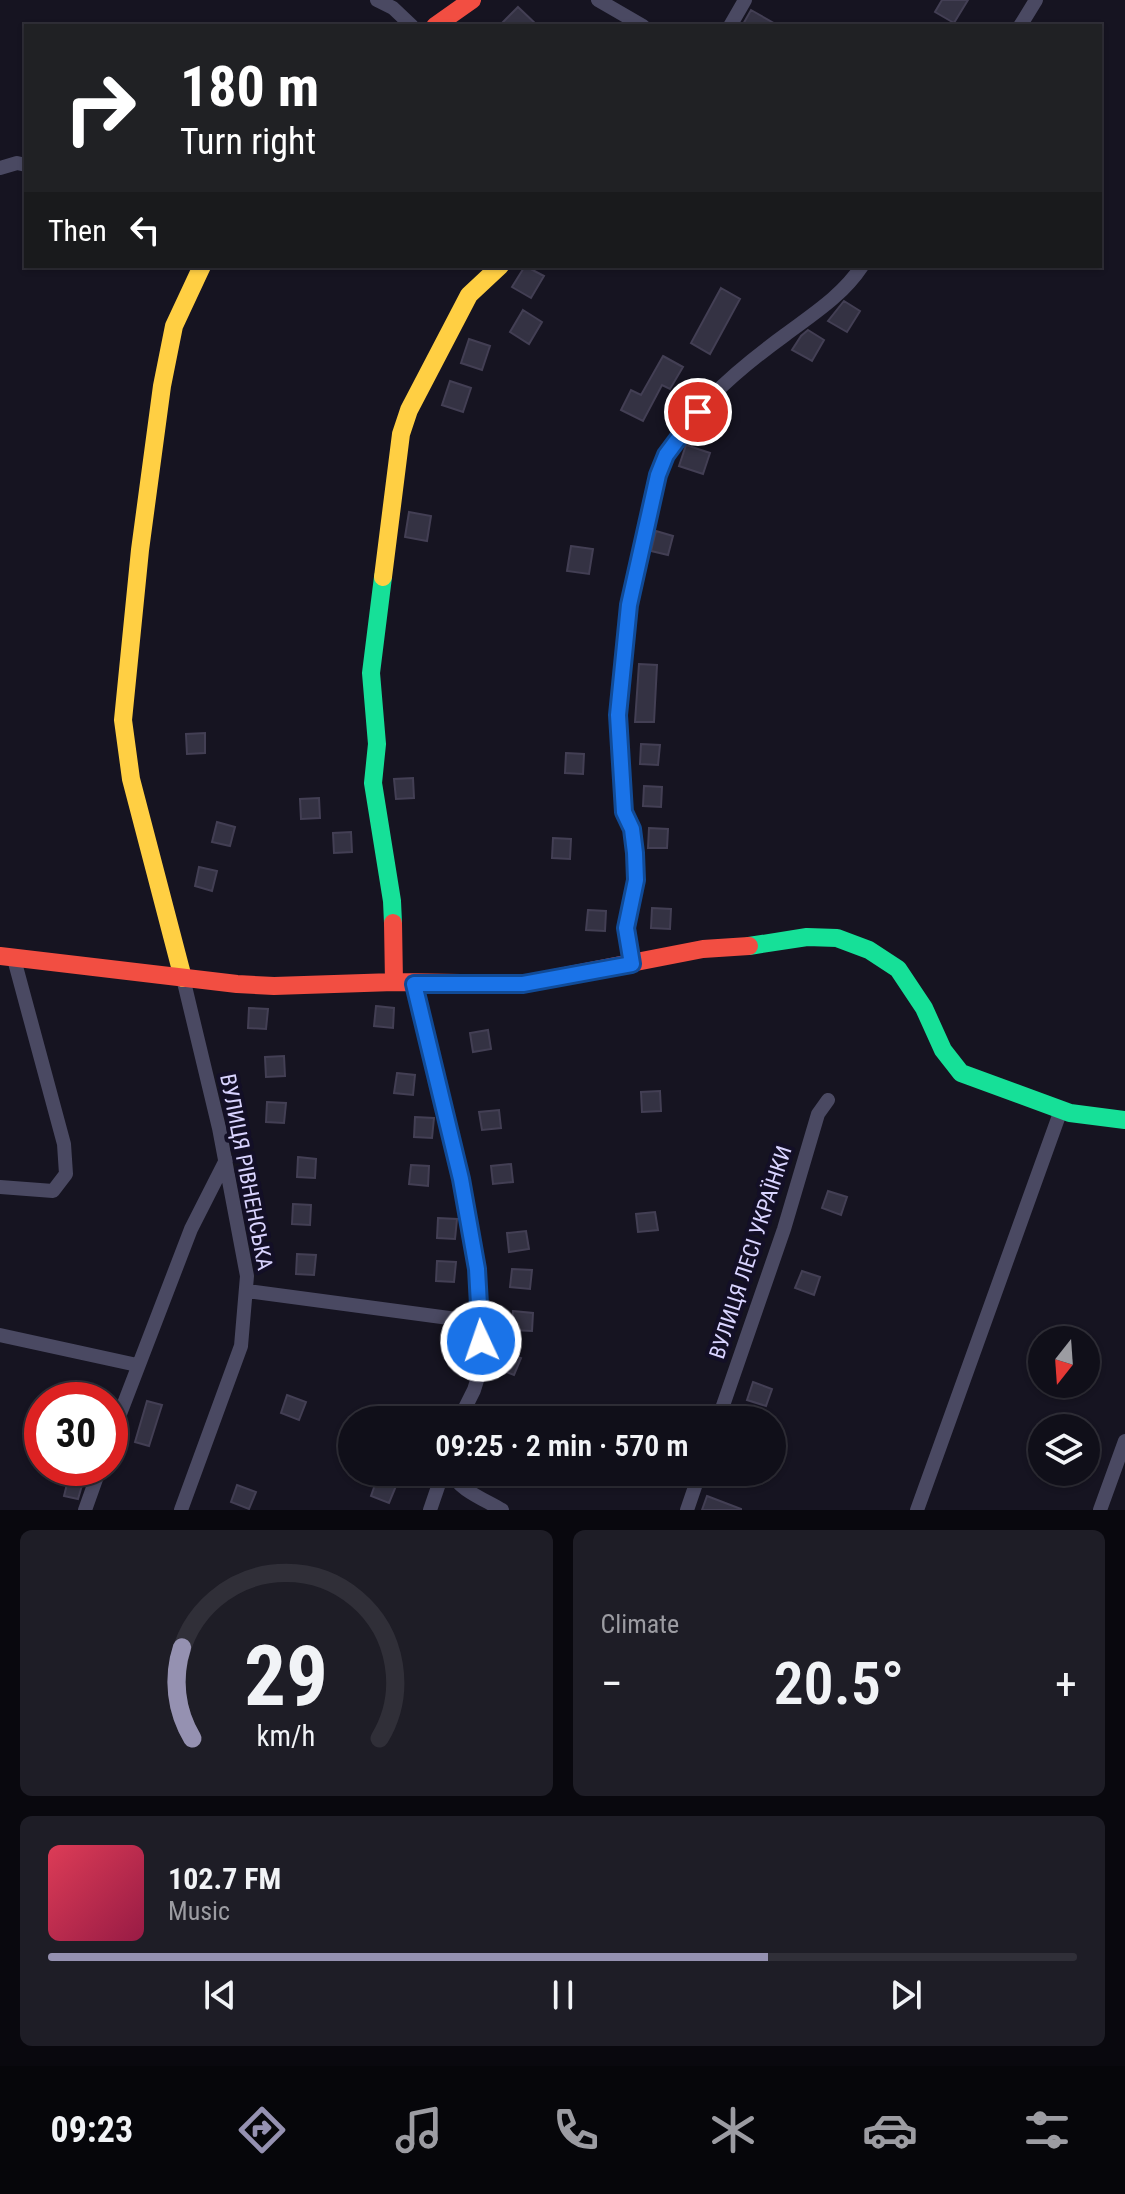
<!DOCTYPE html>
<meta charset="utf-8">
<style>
:root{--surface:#100f19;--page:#1e1d26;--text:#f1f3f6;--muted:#9c9ca2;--line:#302f38;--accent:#9591b1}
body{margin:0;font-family:"Roboto Condensed",sans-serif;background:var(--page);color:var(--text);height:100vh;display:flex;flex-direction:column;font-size:30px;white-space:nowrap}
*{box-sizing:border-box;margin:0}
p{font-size:26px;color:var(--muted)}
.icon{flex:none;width:44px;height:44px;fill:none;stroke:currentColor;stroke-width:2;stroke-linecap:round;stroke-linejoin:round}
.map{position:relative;height:1510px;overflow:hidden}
.panel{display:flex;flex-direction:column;gap:20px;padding:20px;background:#09080e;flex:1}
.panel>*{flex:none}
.banner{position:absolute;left:24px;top:24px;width:1078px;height:244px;border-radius:0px;box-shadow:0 2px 6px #0004,0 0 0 2px var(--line);background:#202124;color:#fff;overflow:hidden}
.needle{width:52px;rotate:197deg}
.controls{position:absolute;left:1028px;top:1326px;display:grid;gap:16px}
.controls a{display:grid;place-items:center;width:72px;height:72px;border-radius:50%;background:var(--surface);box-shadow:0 2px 6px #0004,0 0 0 2px var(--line);font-size:40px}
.speed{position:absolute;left:24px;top:1382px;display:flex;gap:16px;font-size:40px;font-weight:700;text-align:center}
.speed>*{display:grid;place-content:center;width:104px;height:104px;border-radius:50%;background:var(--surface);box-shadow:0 2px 6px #0004,0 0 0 2px var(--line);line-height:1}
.speed .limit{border:12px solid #d22;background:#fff;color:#111}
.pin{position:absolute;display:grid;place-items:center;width:68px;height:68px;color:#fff;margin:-34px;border:4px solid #fff;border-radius:50%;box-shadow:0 2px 8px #0007}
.me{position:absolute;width:88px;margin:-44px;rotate:357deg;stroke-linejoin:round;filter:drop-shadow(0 0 6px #0008)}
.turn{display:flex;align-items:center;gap:28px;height:168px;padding:0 24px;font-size:36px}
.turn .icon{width:104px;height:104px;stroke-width:2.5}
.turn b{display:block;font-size:56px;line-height:68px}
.then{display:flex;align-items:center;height:76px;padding:0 24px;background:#0003;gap:16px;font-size:30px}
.big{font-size:60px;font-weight:600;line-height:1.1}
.panel .card{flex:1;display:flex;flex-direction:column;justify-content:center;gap:12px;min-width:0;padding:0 28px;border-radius:12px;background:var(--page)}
.panel .dial{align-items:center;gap:0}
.dial svg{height:208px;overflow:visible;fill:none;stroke:var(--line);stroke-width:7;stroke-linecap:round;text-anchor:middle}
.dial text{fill:var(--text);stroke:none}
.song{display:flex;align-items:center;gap:24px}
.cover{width:96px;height:96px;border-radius:12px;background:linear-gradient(135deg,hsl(350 70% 55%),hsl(340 70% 35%))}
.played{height:8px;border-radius:4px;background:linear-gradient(90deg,var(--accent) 70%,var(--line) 70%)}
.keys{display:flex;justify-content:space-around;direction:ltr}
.heat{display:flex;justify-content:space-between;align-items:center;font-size:44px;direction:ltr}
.panel .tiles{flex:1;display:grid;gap:20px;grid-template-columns:1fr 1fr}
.card:last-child{grid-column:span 2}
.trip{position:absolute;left:338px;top:1406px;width:448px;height:80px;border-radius:40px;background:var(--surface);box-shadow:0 2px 6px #0004,0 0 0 2px var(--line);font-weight:600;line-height:80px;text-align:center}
.menu{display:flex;height:128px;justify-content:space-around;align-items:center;background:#06060a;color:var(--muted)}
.menu .icon{width:56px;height:56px}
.menu .selected{color:var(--accent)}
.menu b{font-size:36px;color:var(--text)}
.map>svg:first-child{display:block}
.building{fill:#343243;stroke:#433f54;stroke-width:2}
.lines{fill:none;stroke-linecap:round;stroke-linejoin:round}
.street{stroke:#4a4962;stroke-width:14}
.fast{stroke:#16e098;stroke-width:18}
.slow{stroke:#ffcf43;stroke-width:18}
.jam{stroke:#f24e42;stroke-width:18}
.route-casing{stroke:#114b97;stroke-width:20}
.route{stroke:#1a73e8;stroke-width:14}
.labels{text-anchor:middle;stroke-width:8;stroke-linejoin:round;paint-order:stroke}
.street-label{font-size:22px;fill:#d9d4ff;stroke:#130f26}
</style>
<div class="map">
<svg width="1125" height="1510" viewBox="0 0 1125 1510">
<rect width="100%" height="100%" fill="#161421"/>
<path class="building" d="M942,0H968L954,23L935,12Z
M518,7L538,26H499Z
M751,10L779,26H742Z
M525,266L544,276L531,298L512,287Z
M721,288L740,299L710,354L691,343Z
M844,301L860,311L847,332L828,321Z
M523,310L542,322L529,344L510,332Z
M808,330L824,340L812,361L792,350L801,336Z
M469,339L490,346L482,370L461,363Z
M663,356L683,367L670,389L662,385L643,421L621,410L631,390L641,395Z
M450,381L471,388L463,412L442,405Z
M686,445L710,453L703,474L679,466Z
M409,512L431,516L427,541L405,537Z
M656,531L673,536L668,555L651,551Z
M571,546L593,549L589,574L567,571Z
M639,664L657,665L654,722H635Z
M205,733V753L187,754L186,734Z
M641,744L660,745L658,765L640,764Z
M566,753L584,754L583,774L565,773Z
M413,778L414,798L396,799L394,779Z
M644,786L662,787L661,807L643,806Z
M319,798L320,818L301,819L300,799Z
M217,822L235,827L230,846L212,842Z
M649,828L668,829L667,848H648Z
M351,832L352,852L334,853L333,833Z
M553,838L571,839L570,859L552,858Z
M199,867L217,871L212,891L195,886Z
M652,908L671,909L670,929L651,928Z
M588,910L606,911L605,931L586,930Z
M376,1006L394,1008L393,1028L374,1026Z
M249,1008L268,1009L266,1029L248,1028Z
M488,1030L491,1049L473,1052L470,1033Z
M284,1056L285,1076L266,1077L265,1057Z
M397,1073L415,1075L413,1095L394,1093Z
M660,1091L661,1111L642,1112L641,1092Z
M267,1102L286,1103L284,1123L266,1122Z
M499,1110L501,1128L482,1130L479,1112Z
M415,1117L434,1118L432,1138L414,1137Z
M298,1157L316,1159L315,1178L297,1177Z
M511,1164L513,1182L493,1184L491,1166Z
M411,1165L429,1166L428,1186L409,1184Z
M828,1191L847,1197L841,1215L822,1208Z
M293,1204L311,1205L310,1225L292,1224Z
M655,1212L658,1230L638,1232L636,1214Z
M438,1218L457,1219L455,1239L437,1238Z
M526,1231L529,1249L509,1252L507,1233Z
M297,1254L316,1255L314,1275L296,1274Z
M437,1261L456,1262L454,1282L436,1281Z
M512,1269L532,1270L530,1289L510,1287Z
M802,1271L820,1277L814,1295L795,1288Z
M513,1311L533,1313L532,1331L512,1330Z
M502,1351L521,1358L514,1375L496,1368Z
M753,1382L772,1389L766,1406L747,1400Z
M287,1395L306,1402L299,1420L281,1413Z
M147,1401L162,1405L149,1446L135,1442Z
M71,1468H87L78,1499L64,1496Z
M377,1479L396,1486L389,1503L371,1496Z
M237,1485L256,1492L249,1509L231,1502Z
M707,1496L741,1509V1510H702Z"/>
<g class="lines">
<path class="street" d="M377,0L393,8L412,26
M598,0L643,26
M730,26L745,0
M1020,26L1036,0
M0,168L17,163L26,165
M632,964L626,928L636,880L635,853L632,829L624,812L618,715L629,605L658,475C682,416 734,372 785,335C813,314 842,296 862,266
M414,984L461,1179L477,1269L483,1361L474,1390L459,1420
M0,1187L53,1191L66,1174L64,1144L14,959
M247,1291L479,1322
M0,1335L137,1365
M718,1420L784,1229L818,1114L828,1100
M110,1440L191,1229L226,1160
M451,1472C458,1490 486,1500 502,1510
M85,1510L100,1468
M181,1510L241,1346L247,1276L219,1128L183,978
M430,1510L443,1472
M687,1510L700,1472
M917,1510L1061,1110
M1100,1510L1125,1441"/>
<path class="fast" d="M383,577L371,673L377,744L373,783L392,901L393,923
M749,946L807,937L837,938L869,950L898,969L924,1008L943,1050L961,1073L1070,1113L1125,1120"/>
<path class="slow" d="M383,577L401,434L409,410L469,295L500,266
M183,978L131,779L123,720L140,550L162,386L174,326L202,266"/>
<path class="jam" d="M435,26L472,0
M0,956L237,984L274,986L394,982L393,923
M394,982L523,984L703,949L749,946"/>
</g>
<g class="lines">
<g class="route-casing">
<path id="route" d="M481,1341L477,1269L461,1179L414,984H523L632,964L626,928L636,880L635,853L632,829L624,812L618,715L629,605L658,475L666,455L698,412"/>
</g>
<use href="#route" class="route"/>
</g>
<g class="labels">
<g class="street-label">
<text transform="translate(247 1172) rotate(79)" y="8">ВУЛИЦЯ РІВНЕНСЬКА</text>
<text transform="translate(750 1252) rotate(-72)" y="8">ВУЛИЦЯ ЛЕСІ УКРАЇНКИ</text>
</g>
</g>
</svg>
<div class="controls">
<a><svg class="needle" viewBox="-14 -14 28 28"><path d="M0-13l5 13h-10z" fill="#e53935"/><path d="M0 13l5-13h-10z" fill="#9c9ca2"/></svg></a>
<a><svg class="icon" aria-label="layers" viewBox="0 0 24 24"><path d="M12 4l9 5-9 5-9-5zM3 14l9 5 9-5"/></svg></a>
</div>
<div class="speed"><div class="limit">30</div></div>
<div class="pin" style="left:698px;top:412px;background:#d93025"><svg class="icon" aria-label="arrive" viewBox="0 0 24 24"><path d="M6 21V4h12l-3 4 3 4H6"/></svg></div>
<svg class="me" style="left:481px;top:1341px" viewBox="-20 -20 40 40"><circle r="17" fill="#1a73e8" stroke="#fff" stroke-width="3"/><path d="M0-11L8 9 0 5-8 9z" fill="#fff"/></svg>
<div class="trip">09:25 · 2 min · 570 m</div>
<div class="banner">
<div class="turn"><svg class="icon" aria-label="right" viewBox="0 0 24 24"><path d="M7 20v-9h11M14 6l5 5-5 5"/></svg><div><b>180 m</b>Turn right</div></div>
<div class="then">Then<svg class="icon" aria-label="left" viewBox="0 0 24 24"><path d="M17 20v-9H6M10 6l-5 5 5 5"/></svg></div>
</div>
</div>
<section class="panel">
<div class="tiles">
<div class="card dial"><svg viewBox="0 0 100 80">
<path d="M14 69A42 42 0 1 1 86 69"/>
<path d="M14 69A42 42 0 0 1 10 34" stroke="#9591b1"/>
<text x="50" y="56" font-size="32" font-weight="700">29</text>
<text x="50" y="72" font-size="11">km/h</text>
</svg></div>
<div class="card"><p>Climate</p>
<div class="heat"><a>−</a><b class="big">20.5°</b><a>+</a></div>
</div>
<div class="card">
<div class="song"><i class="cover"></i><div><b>102.7 FM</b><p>Music</p></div></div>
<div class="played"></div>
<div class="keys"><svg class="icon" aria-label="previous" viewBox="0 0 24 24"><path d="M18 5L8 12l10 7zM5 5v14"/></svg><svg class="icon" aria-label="pause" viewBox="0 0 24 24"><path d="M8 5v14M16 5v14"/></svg><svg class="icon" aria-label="next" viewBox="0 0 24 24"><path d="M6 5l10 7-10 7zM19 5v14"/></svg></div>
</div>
</div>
</section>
<nav class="menu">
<b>09:23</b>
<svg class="icon selected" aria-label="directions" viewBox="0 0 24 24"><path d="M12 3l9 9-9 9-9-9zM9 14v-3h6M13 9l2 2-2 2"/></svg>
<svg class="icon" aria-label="music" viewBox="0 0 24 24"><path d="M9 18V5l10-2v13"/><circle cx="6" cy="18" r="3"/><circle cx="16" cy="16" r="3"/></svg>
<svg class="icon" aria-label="phone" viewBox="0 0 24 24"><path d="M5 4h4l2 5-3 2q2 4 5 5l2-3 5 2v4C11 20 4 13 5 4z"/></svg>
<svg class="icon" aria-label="climate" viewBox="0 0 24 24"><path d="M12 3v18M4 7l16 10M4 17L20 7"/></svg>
<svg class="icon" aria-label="car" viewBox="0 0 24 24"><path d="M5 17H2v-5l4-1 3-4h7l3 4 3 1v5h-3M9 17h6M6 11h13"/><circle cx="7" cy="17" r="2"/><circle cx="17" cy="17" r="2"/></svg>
<svg class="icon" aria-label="filters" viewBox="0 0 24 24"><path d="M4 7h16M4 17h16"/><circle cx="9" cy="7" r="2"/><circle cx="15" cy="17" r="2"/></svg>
</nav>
